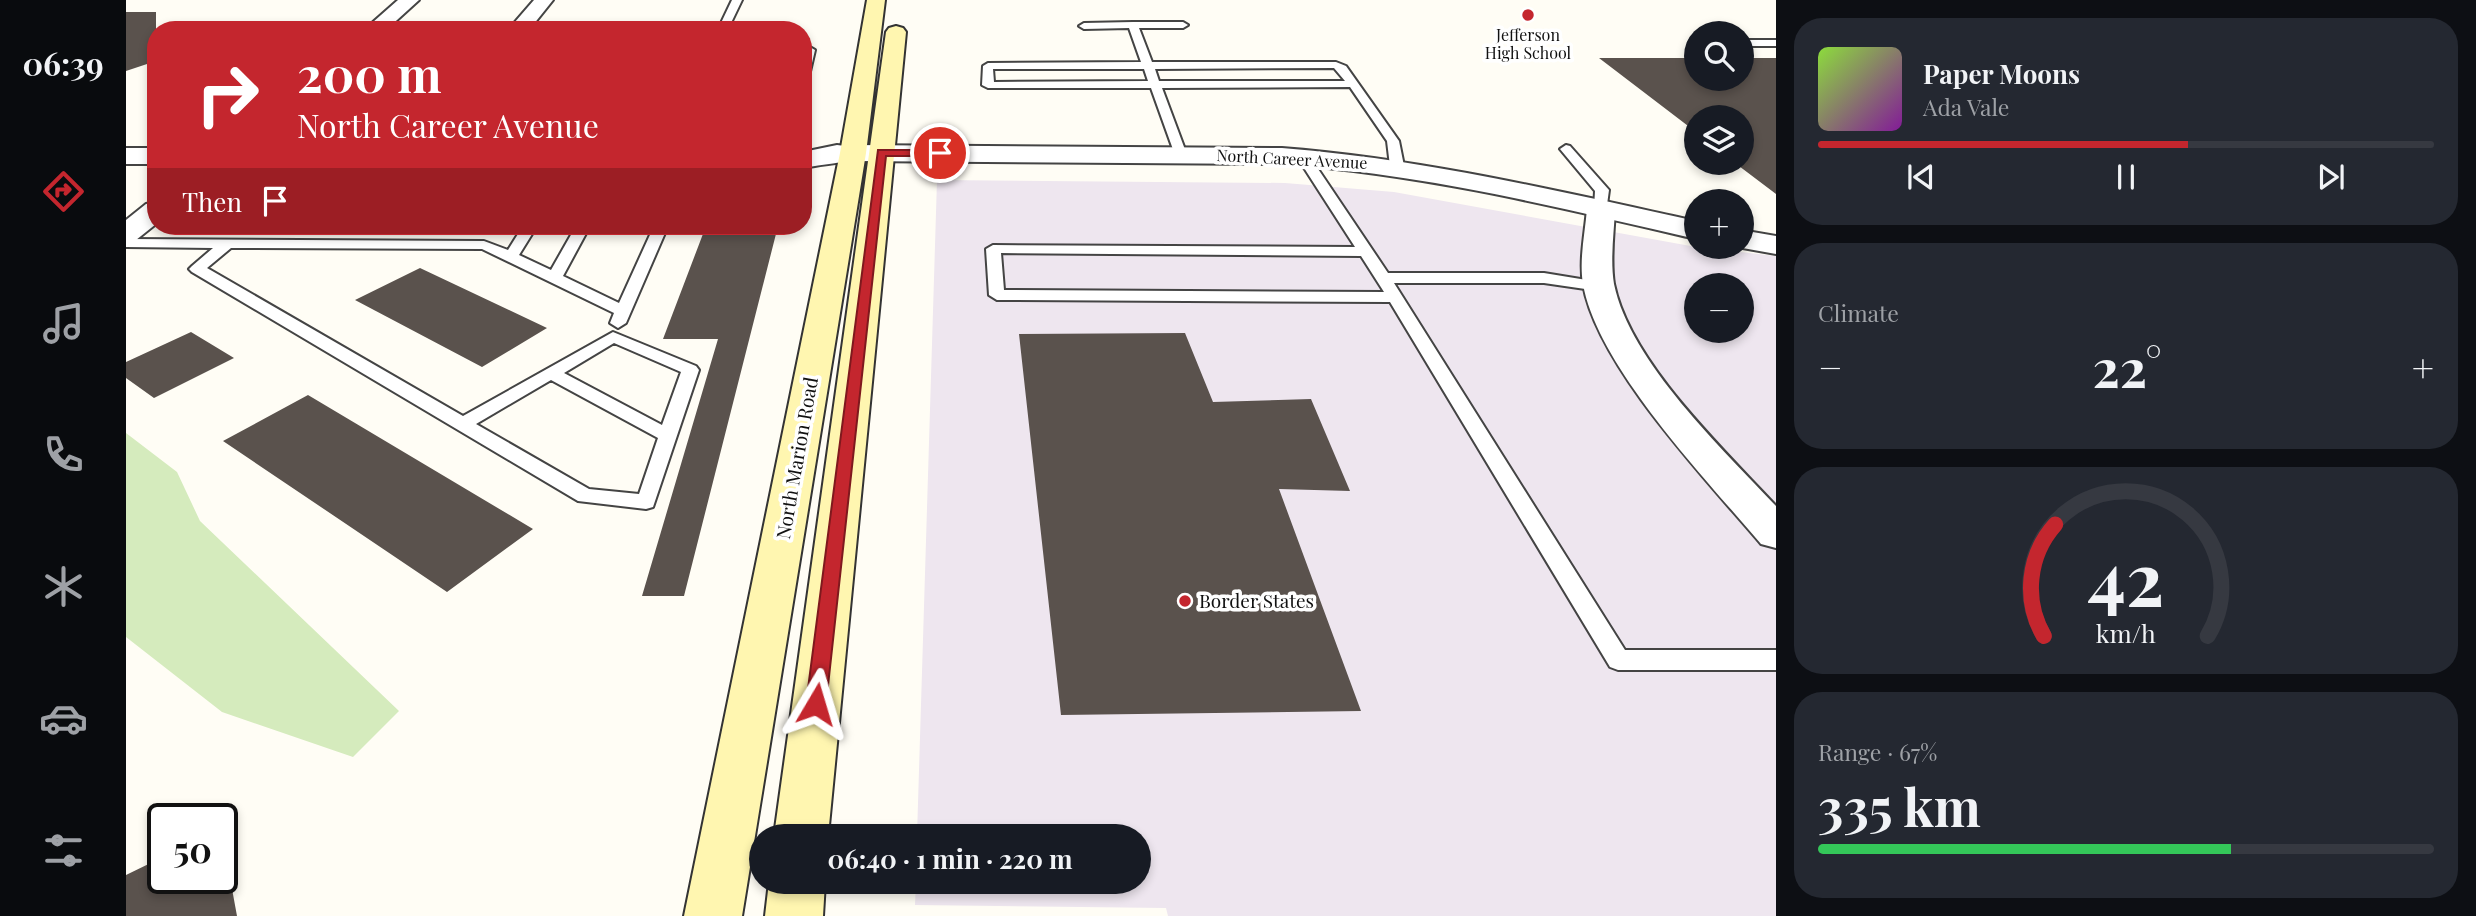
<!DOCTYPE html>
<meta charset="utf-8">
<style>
:root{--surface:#171b24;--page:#242831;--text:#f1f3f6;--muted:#9ea1a6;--line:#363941;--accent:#c4262e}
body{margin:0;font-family:"Playfair Display",serif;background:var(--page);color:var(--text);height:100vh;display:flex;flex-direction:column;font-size:26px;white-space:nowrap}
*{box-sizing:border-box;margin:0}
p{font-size:23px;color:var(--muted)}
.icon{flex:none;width:38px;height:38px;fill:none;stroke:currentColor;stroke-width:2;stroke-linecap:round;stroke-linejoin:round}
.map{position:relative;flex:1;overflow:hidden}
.side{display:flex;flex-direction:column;gap:18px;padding:18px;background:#0d0f14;width:700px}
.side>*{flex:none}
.top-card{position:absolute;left:21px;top:21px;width:665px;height:214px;border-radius:28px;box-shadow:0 4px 10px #0003;background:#c4262e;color:#fff;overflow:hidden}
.controls{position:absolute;left:1558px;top:21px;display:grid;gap:14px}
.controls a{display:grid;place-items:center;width:70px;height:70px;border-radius:50%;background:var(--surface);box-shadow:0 4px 10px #0003;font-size:35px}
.speed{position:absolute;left:21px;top:803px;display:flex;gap:14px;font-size:35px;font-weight:700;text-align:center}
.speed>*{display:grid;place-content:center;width:91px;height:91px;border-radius:50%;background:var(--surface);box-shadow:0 4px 10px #0003;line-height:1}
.speed .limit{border:4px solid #111;border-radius:10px;background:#fff;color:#111}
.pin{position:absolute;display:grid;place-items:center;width:60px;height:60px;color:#fff;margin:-30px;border:4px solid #fff;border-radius:50%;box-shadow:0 2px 7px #0007}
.me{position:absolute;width:77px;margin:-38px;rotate:7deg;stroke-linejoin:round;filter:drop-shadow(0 0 5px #0008)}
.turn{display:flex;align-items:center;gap:24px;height:147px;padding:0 35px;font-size:32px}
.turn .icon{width:91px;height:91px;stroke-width:2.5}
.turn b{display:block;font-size:49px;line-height:60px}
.then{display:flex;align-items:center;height:66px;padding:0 35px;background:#0003;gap:14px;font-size:26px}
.big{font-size:52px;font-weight:700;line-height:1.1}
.side .card{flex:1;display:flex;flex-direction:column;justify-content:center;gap:10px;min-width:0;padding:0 24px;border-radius:28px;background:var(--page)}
.side .dial{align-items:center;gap:0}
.dial svg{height:182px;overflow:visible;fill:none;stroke:var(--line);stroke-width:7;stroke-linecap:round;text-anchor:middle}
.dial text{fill:var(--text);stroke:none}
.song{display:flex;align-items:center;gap:21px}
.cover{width:84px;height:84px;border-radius:10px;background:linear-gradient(135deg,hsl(90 70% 55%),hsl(290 70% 35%))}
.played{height:7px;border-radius:4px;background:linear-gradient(90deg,var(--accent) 60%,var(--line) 60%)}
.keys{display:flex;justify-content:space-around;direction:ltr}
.heat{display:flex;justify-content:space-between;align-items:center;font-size:38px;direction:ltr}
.charge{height:10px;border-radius:5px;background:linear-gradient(90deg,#34c759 67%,var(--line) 0)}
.trip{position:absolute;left:623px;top:824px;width:402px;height:70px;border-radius:35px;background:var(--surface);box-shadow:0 4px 10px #0003;font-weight:700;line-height:70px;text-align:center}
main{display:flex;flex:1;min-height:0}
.tab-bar{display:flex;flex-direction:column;width:126px;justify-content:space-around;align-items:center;background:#090b0e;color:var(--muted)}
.tab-bar .icon{width:49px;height:49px}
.tab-bar .current{color:var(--accent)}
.tab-bar b{font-size:32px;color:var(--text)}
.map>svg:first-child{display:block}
.industrial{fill:#eee6ef;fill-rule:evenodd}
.green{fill:#d5ebbd}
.building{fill:#5a524d}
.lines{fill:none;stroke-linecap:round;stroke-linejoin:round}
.service-casing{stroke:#444;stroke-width:4}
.minor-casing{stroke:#444;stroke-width:4}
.tertiary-casing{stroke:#444;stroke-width:4}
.secondary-casing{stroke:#333;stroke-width:4}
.service{fill:#fff;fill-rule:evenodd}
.minor{fill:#fff;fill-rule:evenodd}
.tertiary{fill:#fff;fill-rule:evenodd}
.secondary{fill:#fff6b0;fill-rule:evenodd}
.route{fill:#c4262e;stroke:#7f191e;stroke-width:2}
.poi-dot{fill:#c4262e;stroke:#fff;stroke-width:2.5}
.labels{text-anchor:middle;stroke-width:7;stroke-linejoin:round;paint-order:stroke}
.far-poi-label{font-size:16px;fill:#111;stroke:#fff}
.far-street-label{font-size:16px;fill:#111;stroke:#fff}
.street-label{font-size:19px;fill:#111;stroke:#fff}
.poi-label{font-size:19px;fill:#111;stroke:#fff;text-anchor:start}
</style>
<main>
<nav class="tab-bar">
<b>06:39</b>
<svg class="icon current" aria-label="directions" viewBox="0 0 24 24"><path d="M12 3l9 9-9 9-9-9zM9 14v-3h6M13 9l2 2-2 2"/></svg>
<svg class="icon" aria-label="music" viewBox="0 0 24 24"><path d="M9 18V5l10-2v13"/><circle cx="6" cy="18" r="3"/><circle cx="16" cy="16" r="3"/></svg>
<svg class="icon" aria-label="phone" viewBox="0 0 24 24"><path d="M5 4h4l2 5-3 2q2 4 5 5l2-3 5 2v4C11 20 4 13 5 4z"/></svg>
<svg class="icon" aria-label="climate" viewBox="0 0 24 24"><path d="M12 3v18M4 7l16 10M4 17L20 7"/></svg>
<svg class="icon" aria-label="car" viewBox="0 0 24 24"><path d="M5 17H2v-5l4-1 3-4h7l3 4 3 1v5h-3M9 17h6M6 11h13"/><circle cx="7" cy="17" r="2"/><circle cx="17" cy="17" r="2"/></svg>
<svg class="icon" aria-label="filters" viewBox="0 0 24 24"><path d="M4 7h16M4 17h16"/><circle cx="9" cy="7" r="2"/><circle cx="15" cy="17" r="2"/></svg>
</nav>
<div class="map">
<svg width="1650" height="916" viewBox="0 0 1650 916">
<rect width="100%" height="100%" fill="#fffdf5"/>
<path class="industrial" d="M811,180L1159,183L1268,192L1570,247L1650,256V916H1042L1040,908L789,905L790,882H1013V836H791ZM1570,285H1615V331H1570Z"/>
<path class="green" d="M0,433L51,472L74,521L273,711L227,757L96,712L0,637Z"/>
<path class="building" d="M0,12H30V61L0,71Z
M1473,58H1570V79H1615V58H1650V194L1609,163H1615V117H1570V132Z
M580,226H652L558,596H516L592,339H537Z
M294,268L421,328L356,367L229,300Z
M65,332L108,358L28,398L0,378V362Z
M1059,333L1087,402L1185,399L1224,491L1153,489L1235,711L935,715L893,334Z
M182,395L407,529L321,592L97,441Z
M37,857V878H104L111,916H0V875Z"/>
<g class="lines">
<g class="service-casing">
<path id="service" d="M606,0H616L604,25H596L595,23Z
M1007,22H1057L1062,25L1057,28H1013L1026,62H1210L1220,66L1273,141L1278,166L1271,170L1264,166L1261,141L1224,87L1036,88L1061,155L1055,159L1049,155L1025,88H862L856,85L857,66L862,63L1015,62L1003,28L958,29L953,26L958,23ZM1208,68L1219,81H1033L1029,69ZM867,69H1018L1022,81L868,82Z
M296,23L480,24L485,27L481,30L292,28V24Z
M1570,40V46L1563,43L1564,41Z
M1615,40H1650V46H1615Z
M677,43L689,50L683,76L677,79Z
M1440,145L1444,146L1483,190L1480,212L1475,213L1468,209L1469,191L1434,149Z
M1177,153L1182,154L1262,273H1418L1479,283L1481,286L1473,291L1418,283H1268L1499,650H1650V670H1492L1484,667L1264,302L871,300L863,295L860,249L867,245L1229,247L1171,157ZM875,253L1235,256L1258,292L878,290Z
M397,226H411L393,255L425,270L450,226H464L437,276L493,303L528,226H542L500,323L492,328L484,323L488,313L356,249L105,248L81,268L337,416L487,332L570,366L573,370L527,507L520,509L452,501L66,272L63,269L66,266L87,248L0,247V239L358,241L382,250ZM488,343L555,372L536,425L438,373ZM425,380L532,438L513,494L463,489L350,424Z"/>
</g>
<g class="minor-casing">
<path id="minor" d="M272,0H293L260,30H238Z
M408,0H427L403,30H382Z
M711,145L736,148L740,153L736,158C717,163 697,164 677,168V152Z
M0,148H30V164H0Z
M1475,201L1485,203L1489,209C1488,233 1484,259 1488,284C1504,362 1597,449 1650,506V548L1635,544C1581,480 1471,366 1457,284C1453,260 1459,233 1461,209L1465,203Z
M30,202V224L10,240L0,243V220L20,204Z"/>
</g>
<g class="tertiary-casing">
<path id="tertiary" d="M727,145L1156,148C1297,159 1432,191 1570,221V239C1432,207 1297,174 1156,164L727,161L718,158L714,153L718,148Z
M1615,230L1650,236V254L1611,247H1615Z"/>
</g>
<g class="secondary-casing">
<path id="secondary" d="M741,0H759L740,153L616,916H558L714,153Z
M770,26L777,28L780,32L702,836H648L760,32L763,28Z
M643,882H699L697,916H639Z"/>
</g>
<use href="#service" class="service"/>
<use href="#minor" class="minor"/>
<use href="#tertiary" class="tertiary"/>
<use href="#secondary" class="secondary"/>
</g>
<path class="route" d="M752,150H814L819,153L814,156H760L700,704L697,710L690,712L683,710L680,704Z"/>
<g class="poi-dot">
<circle cx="1402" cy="15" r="7"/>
<circle cx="1059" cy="601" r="7"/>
</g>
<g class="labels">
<g class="far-poi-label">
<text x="1402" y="41">Jefferson<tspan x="1402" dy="18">High School</tspan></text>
</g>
<g class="far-street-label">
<text transform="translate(1166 159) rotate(3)" y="6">North Career Avenue</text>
</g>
<g class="street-label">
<text transform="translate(671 458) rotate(-80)" y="7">North Marion Road</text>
</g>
<g class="poi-label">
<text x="1073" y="608">Border States</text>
</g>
</g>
</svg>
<div class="controls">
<a><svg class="icon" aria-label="search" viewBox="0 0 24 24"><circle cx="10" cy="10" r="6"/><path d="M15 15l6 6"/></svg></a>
<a><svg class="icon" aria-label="layers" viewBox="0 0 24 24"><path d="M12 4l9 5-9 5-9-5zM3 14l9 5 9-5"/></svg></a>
<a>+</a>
<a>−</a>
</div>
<div class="speed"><div class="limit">50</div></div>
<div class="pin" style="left:814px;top:153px;background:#d93025"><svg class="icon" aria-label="arrive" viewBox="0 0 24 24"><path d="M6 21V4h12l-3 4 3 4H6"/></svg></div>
<svg class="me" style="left:690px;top:704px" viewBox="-20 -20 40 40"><path d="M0-17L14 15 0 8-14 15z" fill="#c4262e" stroke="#fff" stroke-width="4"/></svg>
<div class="trip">06:40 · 1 min · 220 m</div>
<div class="top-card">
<div class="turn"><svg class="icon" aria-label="right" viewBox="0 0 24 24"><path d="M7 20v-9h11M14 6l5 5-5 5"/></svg><div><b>200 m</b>North Career Avenue</div></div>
<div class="then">Then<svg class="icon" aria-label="arrive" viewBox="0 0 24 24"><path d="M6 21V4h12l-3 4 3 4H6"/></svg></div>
</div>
</div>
<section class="side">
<div class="card">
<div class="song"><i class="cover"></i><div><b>Paper Moons</b><p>Ada Vale</p></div></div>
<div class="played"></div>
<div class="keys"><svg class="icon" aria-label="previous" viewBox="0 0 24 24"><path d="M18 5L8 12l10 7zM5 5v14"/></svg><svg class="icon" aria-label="pause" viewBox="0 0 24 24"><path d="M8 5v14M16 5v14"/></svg><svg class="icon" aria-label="next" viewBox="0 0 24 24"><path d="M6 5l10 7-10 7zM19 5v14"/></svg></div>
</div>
<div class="card"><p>Climate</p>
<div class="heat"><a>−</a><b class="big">22°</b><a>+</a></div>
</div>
<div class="card dial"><svg viewBox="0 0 100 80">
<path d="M14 69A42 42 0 1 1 86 69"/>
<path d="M14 69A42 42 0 0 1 19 20" stroke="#c4262e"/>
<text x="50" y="56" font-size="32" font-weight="700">42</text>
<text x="50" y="72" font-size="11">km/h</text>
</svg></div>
<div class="card"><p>Range · 67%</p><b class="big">335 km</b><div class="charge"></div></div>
</section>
</main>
